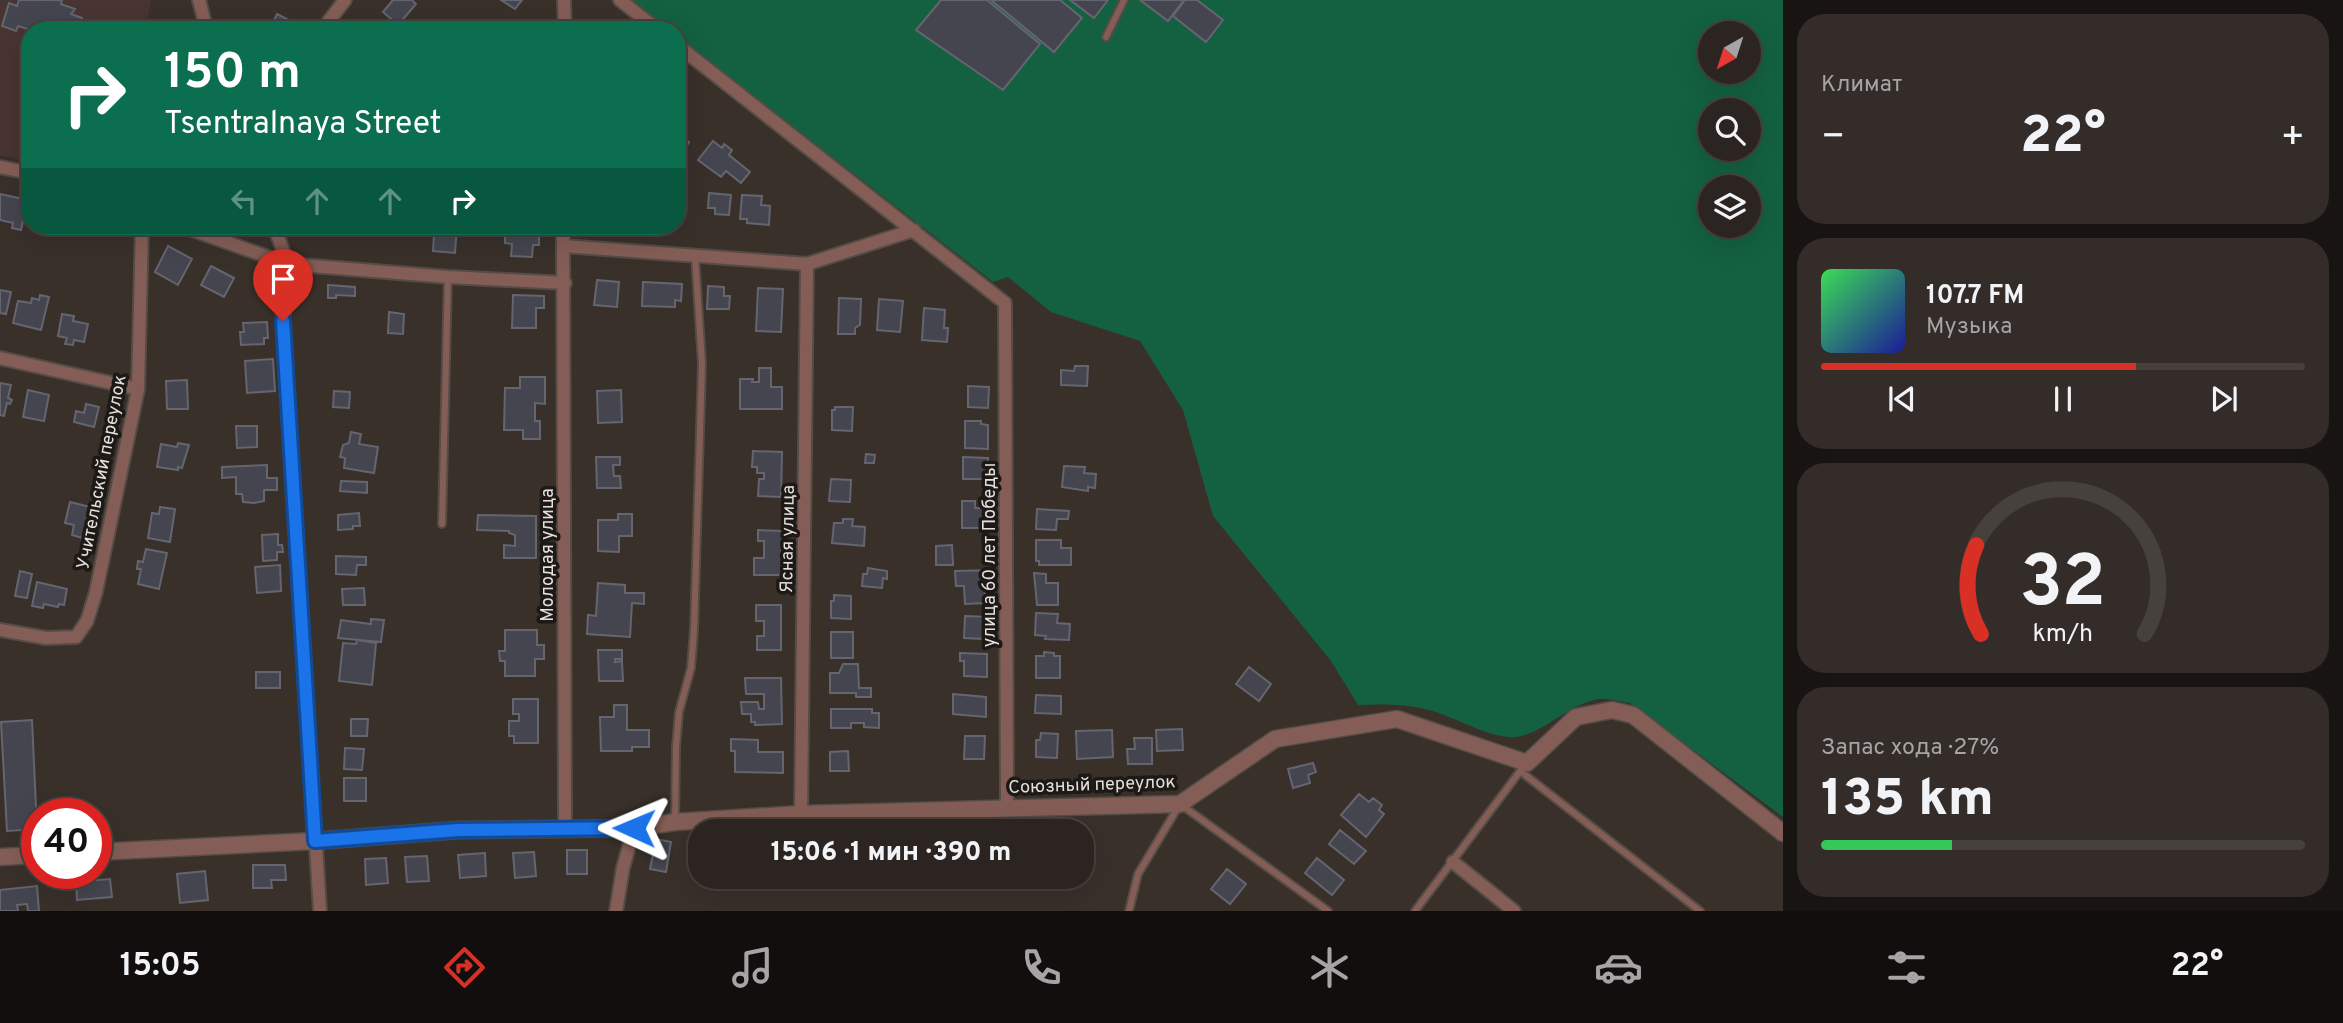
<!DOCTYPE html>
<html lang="ru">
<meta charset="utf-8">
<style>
:root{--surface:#2b2420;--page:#332c29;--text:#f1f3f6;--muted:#a6a4a5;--line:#47413e;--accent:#d93025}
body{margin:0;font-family:Overpass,sans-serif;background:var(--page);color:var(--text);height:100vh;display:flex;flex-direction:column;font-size:26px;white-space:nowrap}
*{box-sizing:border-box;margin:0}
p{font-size:23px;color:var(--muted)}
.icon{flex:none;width:38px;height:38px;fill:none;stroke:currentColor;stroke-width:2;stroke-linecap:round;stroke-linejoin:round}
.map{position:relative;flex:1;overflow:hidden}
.side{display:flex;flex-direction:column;gap:14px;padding:14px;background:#181412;width:560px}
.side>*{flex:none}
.top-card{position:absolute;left:21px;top:21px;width:665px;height:214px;border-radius:28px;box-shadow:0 7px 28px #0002,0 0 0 2px var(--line);background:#0b6e4f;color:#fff;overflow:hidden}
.needle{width:46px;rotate:219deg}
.fabs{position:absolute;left:1698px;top:21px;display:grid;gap:14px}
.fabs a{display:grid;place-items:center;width:63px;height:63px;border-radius:50%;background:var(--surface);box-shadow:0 7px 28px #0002,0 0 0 2px var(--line);font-size:35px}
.speed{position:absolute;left:21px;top:798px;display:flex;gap:14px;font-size:35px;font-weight:700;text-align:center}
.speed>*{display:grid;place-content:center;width:91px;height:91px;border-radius:50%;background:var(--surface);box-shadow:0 7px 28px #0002,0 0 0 2px var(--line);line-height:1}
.speed .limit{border:10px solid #d22;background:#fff;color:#111}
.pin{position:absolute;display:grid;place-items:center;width:60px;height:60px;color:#fff;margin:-72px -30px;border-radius:50% 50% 50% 0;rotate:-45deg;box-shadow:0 0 7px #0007}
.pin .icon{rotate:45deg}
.me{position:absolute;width:77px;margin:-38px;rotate:271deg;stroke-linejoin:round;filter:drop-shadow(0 0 5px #0008)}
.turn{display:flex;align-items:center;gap:24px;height:147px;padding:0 28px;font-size:32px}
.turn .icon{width:91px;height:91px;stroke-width:2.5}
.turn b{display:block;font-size:49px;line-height:60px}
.lanes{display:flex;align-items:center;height:66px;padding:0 28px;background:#0003;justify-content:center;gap:35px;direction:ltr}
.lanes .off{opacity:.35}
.big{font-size:52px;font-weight:800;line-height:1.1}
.side .widget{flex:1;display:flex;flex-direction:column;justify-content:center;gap:10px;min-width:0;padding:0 24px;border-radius:28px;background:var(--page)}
.side .dial{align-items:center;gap:0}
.dial svg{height:182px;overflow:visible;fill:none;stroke:var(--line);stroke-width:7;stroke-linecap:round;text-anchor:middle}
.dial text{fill:var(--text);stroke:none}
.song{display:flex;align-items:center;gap:21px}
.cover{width:84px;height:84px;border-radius:10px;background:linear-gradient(135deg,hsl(130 70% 55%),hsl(240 70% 35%))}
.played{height:7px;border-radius:4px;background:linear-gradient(90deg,var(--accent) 65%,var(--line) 65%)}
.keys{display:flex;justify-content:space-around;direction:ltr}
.heat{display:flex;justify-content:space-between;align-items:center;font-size:38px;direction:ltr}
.charge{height:10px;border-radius:5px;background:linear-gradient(90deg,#34c759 27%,var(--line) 0)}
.trip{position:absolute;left:688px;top:819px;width:406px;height:70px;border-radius:28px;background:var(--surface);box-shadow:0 7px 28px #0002,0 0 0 2px var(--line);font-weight:800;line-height:70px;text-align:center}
.tabs{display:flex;height:112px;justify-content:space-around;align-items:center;background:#110e0d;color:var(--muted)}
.tabs .icon{width:49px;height:49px}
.tabs .selected{color:var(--accent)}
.tabs b{font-size:32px;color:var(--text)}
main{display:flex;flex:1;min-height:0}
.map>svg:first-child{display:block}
.industrial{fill:#483430}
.green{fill:#136141;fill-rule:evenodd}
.building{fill:#45454f;stroke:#64656f;stroke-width:2}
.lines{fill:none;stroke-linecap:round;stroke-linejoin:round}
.service-casing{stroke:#554c46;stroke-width:10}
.minor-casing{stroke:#554c46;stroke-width:16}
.tertiary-casing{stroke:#554c46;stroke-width:19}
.service{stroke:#845e56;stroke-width:6}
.minor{stroke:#845e56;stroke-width:12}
.tertiary{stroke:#845e56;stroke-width:16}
.route-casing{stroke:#114b97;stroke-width:18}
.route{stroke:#1a73e8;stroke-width:12}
.labels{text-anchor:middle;stroke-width:7;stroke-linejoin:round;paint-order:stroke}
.street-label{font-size:18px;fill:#e6e0dc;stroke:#1d1916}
</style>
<main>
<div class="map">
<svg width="1783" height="911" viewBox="0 0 1783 911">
<rect width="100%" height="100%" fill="#39302a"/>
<path class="industrial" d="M0,0H151L145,30H30V162L0,155Z"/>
<path class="green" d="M631,0H1783V817L1630,703C1622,702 1612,699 1604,699C1574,698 1544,735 1515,737C1492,739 1456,718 1433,711C1409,704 1384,704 1358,705L1331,661L1213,516L1183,410L1140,341L1051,312L1008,277L993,282L677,36V30H670ZM1710,33H1748V72H1710ZM1710,110H1748V149H1710ZM1710,187H1748V226H1710Z"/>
<path class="building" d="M19,0H62L61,4L75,9L71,14L82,18L79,30H31L18,26L16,31L2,26L9,3L17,6Z
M393,0H412L416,4L398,25L383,12Z
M501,0H522L515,9Z
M941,0H987L1040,44L1003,90L916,30Z
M991,0H1060L1082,18L1054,52Z
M1070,0H1108L1094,18Z
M1140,0H1184L1168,21Z
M1185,0H1197L1223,20L1206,42L1173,16Z
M277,14L300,26L298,30H269Z
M155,23L173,30H153Z
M677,136L689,142L678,161L677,160Z
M713,141L722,148L724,144L732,150L729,155L750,172L741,183L726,171L721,177L698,160Z
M709,193L731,195L729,215L715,214V208H708Z
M0,194L28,200L21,230L12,228L13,223L0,220Z
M742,195L762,196L761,205L770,206L769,225L747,223V219H740Z
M37,226H64L62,233Z
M320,226H359V234L319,232Z
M430,226H457L455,253L433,251L434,235H429Z
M641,226H667L666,234L640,231Z
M511,228L535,229L539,232V245H533L532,257L511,256L512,244L505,243V233L511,234Z
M168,246L192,259L178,285L155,272Z
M211,266L234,278L224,297L201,285Z
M597,280L619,282L617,307L594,305Z
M643,282L682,284L681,301L675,300V307L642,306Z
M328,285L355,287V296L336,295V298H328Z
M708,286L724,287V296H730L729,309H707Z
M758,288L783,289L781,332L756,331Z
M0,290L11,292L6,314L0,313Z
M40,295L49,297L41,330L13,323L18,301L31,303L32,298L39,300Z
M513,295L544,296V308H536V328H512Z
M839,298L861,299L860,325L855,328V334H838Z
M879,299L903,301L900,332L877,330Z
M924,308L945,310L944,328H948L947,342L922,340Z
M389,312L404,314L403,334L388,333Z
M62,314L74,316L73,321L88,324L84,342L74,340L73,345L65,344L67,338L58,336Z
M267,322L268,338H264V344L241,345L240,332H244L243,323Z
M273,359L275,391L247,393L245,361Z
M1075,366H1088L1087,386L1061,385V370L1074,371Z
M759,368H771V387H782V409H740V379H753L752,382H759Z
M520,377H545V404L535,403V421H540V439H523V430H504L505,388H520Z
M187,380L188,409H167L166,381Z
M0,383L11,385L8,398L12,400L10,404L7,403L4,416L0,415Z
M968,386L989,387L988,408L968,407Z
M28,390L49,395L44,421L23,417Z
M621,390L622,422L598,423L597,391Z
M334,391L350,392L349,408L333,407Z
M86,404L99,407L94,427L74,422L76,411L84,413Z
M835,407H853L852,431L832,430V410H835Z
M965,421H981V424L988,425V449L965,448Z
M236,426H257V447L237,448Z
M351,432L361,434L359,444L378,447L374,473L344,468L345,458L340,457L343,445L349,443Z
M178,443L189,445L182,468L178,467V470L157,467L161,444L177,447Z
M753,451L782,452L781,497L758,496L759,479H764V473H757V467H752Z
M866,454L875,455L874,463H865Z
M596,457H620V465H613L614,476H620L621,488H597Z
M963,457L988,458V479H963Z
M267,465V478H277V490H264V501L254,503L243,502L242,494H236V477L222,478V467Z
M1064,466L1085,467L1084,473L1096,474L1095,488L1088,487V491L1062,487Z
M831,479L851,480L850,502L829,501Z
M341,481L367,482V493L340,491Z
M962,501H975V508H986V528H962Z
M70,502L90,507L86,522L94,525L90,540L72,535L74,525L65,523Z
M160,507L175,509L170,542L148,538L152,513L159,514Z
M1037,509L1069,511L1068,519H1057L1056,530L1036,529Z
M359,513L360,526H353V529L338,530V515Z
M618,514H632V536H619V552L598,551V520H618Z
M478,515L536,516V558H504V545L515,546V535L509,533V531L477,530Z
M843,519H853L852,526L865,527L864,546L832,543L834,523H843Z
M758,530L782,531L781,575H754V558H764V541H758Z
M278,534V545H282L283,552H277V560L263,561L262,535Z
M1036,540H1061V548H1071V565H1039V561H1036Z
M952,545L953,565H936V546Z
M146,549L167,553L159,589L138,584L141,569H137L138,561L143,562Z
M336,556L366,557V565H357L356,575L336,574Z
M280,565L281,591L257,593L255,567Z
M868,568L887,571V579L883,578L882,588L862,586L863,574H867Z
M994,570V585H985V603L965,604L964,586H956L955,571Z
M20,571L32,574L27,598L15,596Z
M1034,573L1046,574V583H1058V605H1037Z
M37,582L67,589L64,605L59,604L58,607L44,604L43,608L32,606Z
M598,583L625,585V593H644V604L632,603L630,637L587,634L588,615L596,616Z
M364,588L365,605H343L342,589Z
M834,595L851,596V619L831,618V601H834Z
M756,605H781V650H757V636H764V621H756Z
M1036,613L1058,614L1057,623L1070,624L1069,640L1045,639L1046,636L1035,635Z
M965,616L988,617V632H984V639L964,638Z
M371,619L384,620L381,642L338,638L341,620L371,624Z
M505,630H537V645H544V659H535V676H505V661H500L499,651H505Z
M831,632H853V658H831Z
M357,640L376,643L372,685L339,681L343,643L356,644Z
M598,650H622V659H615V662L622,661L623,681H599Z
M1044,652L1054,653V656H1060V678H1036V656H1044Z
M960,653L987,654V677L964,676V661H960Z
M843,664H858L859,688H871V697H856V693H830V673H839Z
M1249,667L1271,684L1259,701L1236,684Z
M256,672H280V688H256Z
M745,678H781L782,724L755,725V722H751V714H742L741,702H758L759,709H764V694H746Z
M953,694L986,697V717L953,714Z
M1036,695L1061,696V714L1035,713Z
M513,699H538V743H514V736H509V721H519V714H513Z
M614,705H627V730H649V747H632V751H601L600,717H614Z
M831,709H872V713H879V728L864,727V723H851V728H831Z
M351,719H368L367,736H351Z
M32,720L37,829L7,831L1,722Z
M1182,729L1183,750L1157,751L1156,730Z
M1112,730L1113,757L1077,759L1076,731Z
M1041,733L1058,734L1057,758L1036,757V740H1040Z
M965,736H985L984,759H964Z
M1134,738H1152V764H1128L1127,749H1135Z
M731,739L758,740V752H783V773L735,772V751H731Z
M345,748L364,749L362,770L344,769Z
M848,751L849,771H830V752Z
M1313,763L1316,772L1308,775L1310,783L1293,788L1288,769Z
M344,778H366V801H344Z
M1359,794L1369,802L1373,798L1382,805L1379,810L1384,814L1366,837L1341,815Z
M1340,830L1366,851L1354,864L1329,844Z
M656,839L671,842L666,872L650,869Z
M567,850H587V874H567Z
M534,852L536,876L515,878L513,853Z
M485,853L486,876L460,878L458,855Z
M427,856L429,881L407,882L405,857Z
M386,858L388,883L366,885L365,859Z
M1317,858L1344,880L1332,895L1305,873Z
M253,865H285L286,880H271L272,888H253Z
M1227,869L1246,884L1230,904L1211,889Z
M205,871L208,900L180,903L177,874Z
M880,877H896V883H880Z
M110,879L112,897L77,900L76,882Z
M37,886L39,911H28L27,904L17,905L18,911H0V890Z"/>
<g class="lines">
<g class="service-casing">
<path id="service" d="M1106,37L1124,0
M442,524L448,277
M1520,771L1700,911
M675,822L676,747L679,712L691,668L694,630L702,364L695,256
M1129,911L1138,874L1180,804L1328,911
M1415,911L1521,770"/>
</g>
<g class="minor-casing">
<path id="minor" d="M199,0L206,27L211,30
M564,0L565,30
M620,0L658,30
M322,30L345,0
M677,45L1005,303L1007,807
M0,167L30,173
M181,226L288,264L448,277L565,283
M274,226L288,264L283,321L320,911
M563,226L565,827
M563,246L807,264L914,230
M0,358L138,389
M0,630L46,638L76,637L87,621L96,592L138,389L142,226
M801,814L807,264
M1453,862L1514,911
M616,911L623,868L634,828"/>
</g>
<g class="tertiary-casing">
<path id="tertiary" d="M96,852L315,841L458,830L634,828L675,822L801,814L1180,804L1275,739L1397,719L1527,763L1576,717L1612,710L1633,715L1783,833
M0,857L37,855"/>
</g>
<use href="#service" class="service"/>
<use href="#minor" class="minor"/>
<use href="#tertiary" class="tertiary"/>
</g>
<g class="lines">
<g class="route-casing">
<path id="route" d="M283,321L315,841L458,830L634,828"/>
</g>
<use href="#route" class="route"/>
</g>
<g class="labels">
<g class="street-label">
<text transform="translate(101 472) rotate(-79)" y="6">Учительский переулок</text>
<text transform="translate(787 539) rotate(-89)" y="6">Ясная улица</text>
<text transform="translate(547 555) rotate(-90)" y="6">Молодая улица</text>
<text transform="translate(989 555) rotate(-90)" y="6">улица 60 лет Победы</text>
<text transform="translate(1092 784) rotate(-2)" y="6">Союзный переулок</text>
</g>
</g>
</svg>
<div class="fabs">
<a><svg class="needle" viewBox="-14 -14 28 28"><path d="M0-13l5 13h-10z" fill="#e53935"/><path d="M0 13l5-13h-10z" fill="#a6a4a5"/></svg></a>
<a><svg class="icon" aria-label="search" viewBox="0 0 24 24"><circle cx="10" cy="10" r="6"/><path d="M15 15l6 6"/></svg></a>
<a><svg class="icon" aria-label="layers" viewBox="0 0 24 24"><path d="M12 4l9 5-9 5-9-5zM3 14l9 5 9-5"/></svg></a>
</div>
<div class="speed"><div class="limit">40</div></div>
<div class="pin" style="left:283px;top:321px;background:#d93025"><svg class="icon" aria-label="arrive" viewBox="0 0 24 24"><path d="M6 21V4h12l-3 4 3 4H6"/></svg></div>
<svg class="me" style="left:634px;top:828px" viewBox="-20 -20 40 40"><path d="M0-17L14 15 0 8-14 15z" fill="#1a73e8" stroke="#fff" stroke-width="4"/></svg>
<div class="trip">15:06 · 1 мин · 390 m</div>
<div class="top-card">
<div class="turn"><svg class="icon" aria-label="right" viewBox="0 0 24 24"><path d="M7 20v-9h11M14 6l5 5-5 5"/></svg><div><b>150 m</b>Tsentralnaya Street</div></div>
<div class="lanes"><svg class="icon off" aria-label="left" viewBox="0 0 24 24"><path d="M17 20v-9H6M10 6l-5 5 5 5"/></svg><svg class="icon off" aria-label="ahead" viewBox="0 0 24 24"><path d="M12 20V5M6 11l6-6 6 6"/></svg><svg class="icon off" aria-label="ahead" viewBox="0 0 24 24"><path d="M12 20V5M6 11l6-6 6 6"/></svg><svg class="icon" aria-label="right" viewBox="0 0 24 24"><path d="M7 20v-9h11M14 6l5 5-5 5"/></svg></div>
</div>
</div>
<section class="side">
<div class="widget"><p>Климат</p>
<div class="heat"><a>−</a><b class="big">22°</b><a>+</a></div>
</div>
<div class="widget">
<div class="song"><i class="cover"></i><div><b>107.7 FM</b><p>Музыка</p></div></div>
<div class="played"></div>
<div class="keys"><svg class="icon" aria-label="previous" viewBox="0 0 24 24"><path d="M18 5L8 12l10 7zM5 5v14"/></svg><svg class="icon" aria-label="pause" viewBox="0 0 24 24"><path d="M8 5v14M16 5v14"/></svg><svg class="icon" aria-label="next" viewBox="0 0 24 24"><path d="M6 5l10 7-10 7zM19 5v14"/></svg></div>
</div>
<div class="widget dial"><svg viewBox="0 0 100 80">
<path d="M14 69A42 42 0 1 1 86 69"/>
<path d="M14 69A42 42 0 0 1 12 30" stroke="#d93025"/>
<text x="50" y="56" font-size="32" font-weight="700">32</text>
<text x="50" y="72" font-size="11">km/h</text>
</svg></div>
<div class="widget"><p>Запас хода · 27%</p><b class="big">135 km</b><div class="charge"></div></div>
</section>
</main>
<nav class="tabs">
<b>15:05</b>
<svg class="icon selected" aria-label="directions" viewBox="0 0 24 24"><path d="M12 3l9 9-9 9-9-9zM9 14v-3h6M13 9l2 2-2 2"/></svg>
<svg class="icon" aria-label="music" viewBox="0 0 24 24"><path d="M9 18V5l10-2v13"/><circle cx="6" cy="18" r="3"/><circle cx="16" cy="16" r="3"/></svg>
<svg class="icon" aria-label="phone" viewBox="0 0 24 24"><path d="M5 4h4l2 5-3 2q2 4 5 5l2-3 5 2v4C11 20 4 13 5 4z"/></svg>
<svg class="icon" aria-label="climate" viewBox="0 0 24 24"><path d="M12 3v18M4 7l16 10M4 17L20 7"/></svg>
<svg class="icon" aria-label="car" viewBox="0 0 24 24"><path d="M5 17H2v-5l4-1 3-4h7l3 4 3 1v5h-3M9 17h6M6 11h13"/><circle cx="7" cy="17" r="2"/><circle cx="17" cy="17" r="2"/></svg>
<svg class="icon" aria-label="filters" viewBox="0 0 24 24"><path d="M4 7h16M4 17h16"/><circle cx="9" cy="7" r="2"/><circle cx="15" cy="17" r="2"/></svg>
<b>22°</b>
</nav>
